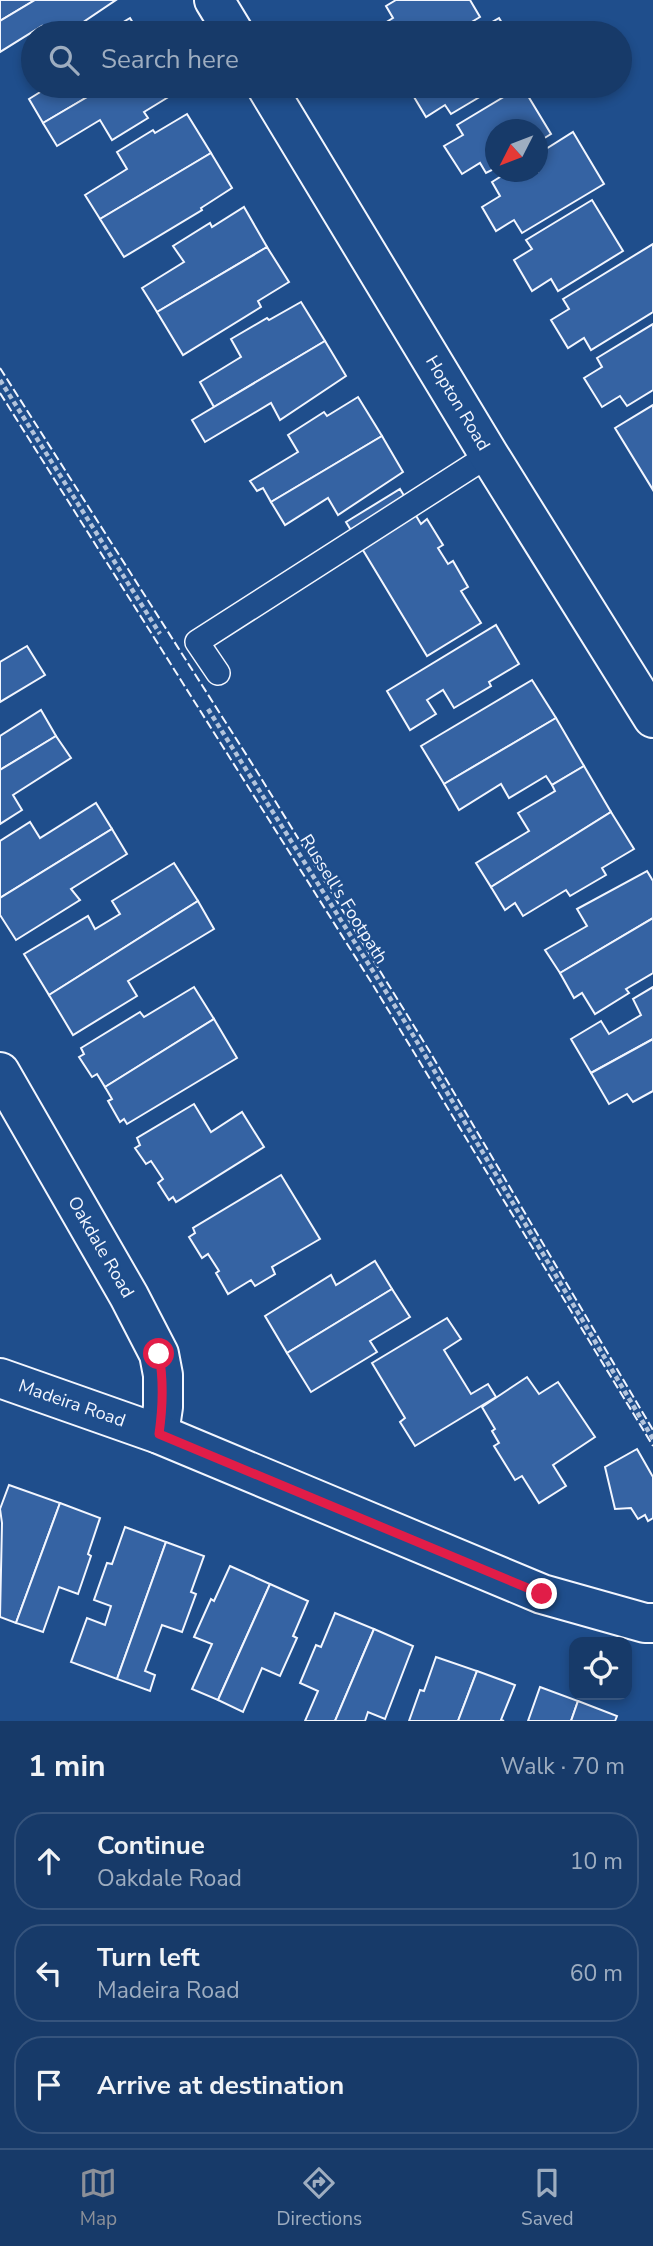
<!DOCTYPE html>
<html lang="en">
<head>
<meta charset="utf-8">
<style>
  :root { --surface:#173a69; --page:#244571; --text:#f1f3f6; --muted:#9eadc0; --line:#36547d; --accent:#8c9099 }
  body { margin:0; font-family:"Nunito Sans",sans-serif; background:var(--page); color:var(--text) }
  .controls { position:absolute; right:21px; bottom:21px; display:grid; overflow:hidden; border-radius:14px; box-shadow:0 4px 10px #0003 }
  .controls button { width:63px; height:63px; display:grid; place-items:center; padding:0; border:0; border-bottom:2px solid var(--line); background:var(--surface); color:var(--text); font:35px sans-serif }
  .compass { position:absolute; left:485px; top:119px; width:63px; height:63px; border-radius:50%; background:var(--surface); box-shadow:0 4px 10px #0003; rotate:228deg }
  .stop { position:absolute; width:21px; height:21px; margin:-16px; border:5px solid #e11d48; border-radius:50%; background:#fff }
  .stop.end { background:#e11d48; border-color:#fff; box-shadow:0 2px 7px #0008 }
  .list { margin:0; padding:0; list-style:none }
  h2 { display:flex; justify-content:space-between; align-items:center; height:91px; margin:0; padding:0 28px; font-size:30px }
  h2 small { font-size:23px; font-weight:400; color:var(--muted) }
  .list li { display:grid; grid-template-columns:46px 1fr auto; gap:21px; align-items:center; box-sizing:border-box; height:98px; margin:0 14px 14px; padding:0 14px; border:2px solid var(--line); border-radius:28px }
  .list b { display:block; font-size:26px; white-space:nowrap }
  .list p { margin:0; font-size:23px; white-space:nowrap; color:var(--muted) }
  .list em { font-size:23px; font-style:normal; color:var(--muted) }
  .icon { flex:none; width:38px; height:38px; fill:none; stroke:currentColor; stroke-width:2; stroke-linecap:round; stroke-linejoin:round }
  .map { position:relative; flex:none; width:653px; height:1721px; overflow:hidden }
  .search { position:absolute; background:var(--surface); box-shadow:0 4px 10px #0003; left:21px; right:21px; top:21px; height:77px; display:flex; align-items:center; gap:18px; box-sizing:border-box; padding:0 24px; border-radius:38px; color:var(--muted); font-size:26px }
  .sheet { height:427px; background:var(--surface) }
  nav { display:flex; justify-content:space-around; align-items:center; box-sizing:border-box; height:98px; border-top:2px solid var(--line); background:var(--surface); font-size:19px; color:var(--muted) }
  nav a { display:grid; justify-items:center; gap:4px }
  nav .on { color:var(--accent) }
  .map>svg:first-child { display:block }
</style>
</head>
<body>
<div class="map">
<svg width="653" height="1721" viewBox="0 0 653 1721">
  <rect width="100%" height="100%" fill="#1f4e8c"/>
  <!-- building -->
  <g fill="#3563a3" stroke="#f2f6ff" stroke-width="2">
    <polygon points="0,0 35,0 0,21"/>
    <polygon points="35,0 116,0 67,33 46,33 42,26 0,52 0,21"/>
    <polygon points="396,0 470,0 480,17 453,33 378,33 375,29 393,18 386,6"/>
    <polygon points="130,18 139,33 105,33"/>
    <polygon points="499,18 508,33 473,33"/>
    <polygon points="50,86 106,86 43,123 29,99"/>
    <polygon points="106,86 171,86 175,93 144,112 148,118 112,140 100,120 57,146 43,123"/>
    <polygon points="410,86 498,86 451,114 445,105 426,117 408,87"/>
    <polygon points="522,86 551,134 538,142 538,130 496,130 496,168 486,173 480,163 462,174 444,146 463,135 457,125"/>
    <polygon points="187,114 211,153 100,219 85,195 127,169 117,152 153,130 155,133"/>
    <polygon points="573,132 604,184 522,233 514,220 496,231 482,207 500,196 492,182 508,172 538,172 538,154"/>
    <polygon points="211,153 232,188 201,208 202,210 124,257 100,219"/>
    <polygon points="592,200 623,251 558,291 551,279 532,291 514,260 532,249 526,240"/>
    <polygon points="244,207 267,247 157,312 142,288 184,262 173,246 210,223 212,227"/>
    <polygon points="653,244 653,312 591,350 584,338 568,348 551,320 569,309 563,299"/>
    <polygon points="267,247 289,282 258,301 261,307 183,355 157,312"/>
    <polygon points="301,302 325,341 214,407 200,382 241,357 231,339 267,318 269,320"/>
    <polygon points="653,324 653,390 627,406 620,396 602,407 584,378 602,367 597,358"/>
    <polygon points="325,341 346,376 280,420 271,403 205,442 192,420"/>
    <polygon points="358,397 382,436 271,502 263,488 257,491 250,481 298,452 288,435 324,412 327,416"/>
    <polygon points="653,405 653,490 615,428"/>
    <polygon points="382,436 403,472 338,515 328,498 285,525 271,502"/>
    <polygon points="400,489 421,524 427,519 443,545 438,548 448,564 453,561 468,587 461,591 481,623 427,656 346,522"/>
    <polygon points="496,625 519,664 489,682 491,686 454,708 443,690 427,700 436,714 410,730 387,691"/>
    <polygon points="27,646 45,675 0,702 0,662"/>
    <polygon points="532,680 556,718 444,784 421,746"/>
    <polygon points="41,710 56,736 0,770 0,736"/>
    <polygon points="556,718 584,766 552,785 546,776 509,798 501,784 459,810 444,784"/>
    <polygon points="56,736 71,758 13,795 22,810 0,824 0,770"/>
    <polygon points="584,766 611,812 491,887 476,863 529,831 518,813 555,791 552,785"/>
    <polygon points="96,803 112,829 0,898 0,841 30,822 40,838"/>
    <polygon points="611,812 634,849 602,868 606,875 570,896 566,890 523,916 515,903 505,910 491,887"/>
    <polygon points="112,829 127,854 71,889 80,900 16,940 0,915 0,898"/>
    <polygon points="174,863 198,901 49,995 24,954 88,916 95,929 120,914 112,901"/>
    <polygon points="647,871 653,881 653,918 560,973 545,950 587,926 577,909"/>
    <polygon points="198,901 214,929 128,981 137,996 73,1035 49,995"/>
    <polygon points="653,918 653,973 626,989 629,993 595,1014 582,993 574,998 560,973"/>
    <polygon points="194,987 214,1019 105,1087 97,1074 92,1077 79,1057 84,1054 81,1048 140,1012 144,1017"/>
    <polygon points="653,987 653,1039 591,1073 571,1039 601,1021 609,1034 641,1015 633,999"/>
    <polygon points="214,1019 237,1058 127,1124 124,1119 120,1122 108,1101 112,1099 105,1087"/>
    <polygon points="653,1039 653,1091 633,1102 627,1094 609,1104 591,1073"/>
    <polygon points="194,1104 211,1132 242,1112 264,1147 176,1202 173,1197 169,1200 158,1183 163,1179 151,1161 146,1164 135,1148 140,1145 137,1138"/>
    <polygon points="281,1175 320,1239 272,1267 275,1274 255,1286 251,1280 228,1294 216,1273 219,1271 208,1254 202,1258 189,1237 195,1233 193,1228"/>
    <polygon points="375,1261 392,1289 287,1353 265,1316 331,1275 336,1285"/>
    <polygon points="392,1289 410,1317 370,1341 377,1352 311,1392 287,1353"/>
    <polygon points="447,1318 461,1339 444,1350 471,1394 488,1384 496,1397 415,1446 400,1422 405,1418 372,1363"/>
    <polygon points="527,1377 539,1394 558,1382 595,1437 553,1465 566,1486 539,1503 522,1476 515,1480 494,1446 499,1443 492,1431 495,1429 482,1407"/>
    <polygon points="637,1449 653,1477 653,1518 648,1521 645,1515 638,1519 631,1508 615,1509 605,1467"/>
    <polygon points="9,1485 60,1503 16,1623 0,1617 2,1523 0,1509"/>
    <polygon points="60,1503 100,1518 88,1554 91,1556 78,1594 59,1587 43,1632 16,1623"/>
    <polygon points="125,1527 166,1542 117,1679 71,1662 87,1618 105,1625 111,1606 94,1600 107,1563 112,1564"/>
    <polygon points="166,1542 204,1556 191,1592 196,1594 182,1632 162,1625 145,1671 155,1675 150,1691 117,1679"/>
    <polygon points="230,1566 270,1584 218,1700 192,1689 212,1644 194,1637 211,1599 214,1601"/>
    <polygon points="270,1584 308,1601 293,1636 297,1638 280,1676 262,1668 243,1712 218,1700"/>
    <polygon points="335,1613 374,1629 335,1721 305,1721 318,1691 300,1683 316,1645 321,1647"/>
    <polygon points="374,1629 413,1646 385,1719 368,1712 365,1721 335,1721"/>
    <polygon points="436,1657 477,1671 458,1721 409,1721 420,1690 424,1691"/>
    <polygon points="477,1671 515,1685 501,1720 504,1721 458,1721"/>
    <polygon points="540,1687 578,1701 571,1721 528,1721"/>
    <polygon points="578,1701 617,1716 615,1721 571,1721"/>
  </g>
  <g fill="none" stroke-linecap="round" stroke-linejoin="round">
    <!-- lane casing -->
    <g stroke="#f2f6ff" stroke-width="26">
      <polyline id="lane" points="218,673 197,642 489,455"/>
    </g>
    <!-- street casing -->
    <g stroke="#f2f6ff" stroke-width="42">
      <g id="street">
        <polyline points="214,0 234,33"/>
        <polyline points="266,86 489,455 653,718"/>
        <polyline points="0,1072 129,1296 159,1354 163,1375 163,1407 159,1434"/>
        <polyline points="0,1378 159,1434 542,1594 645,1623 653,1623"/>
      </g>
    </g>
    <!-- path -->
    <g stroke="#b3c4dc" stroke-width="4.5" stroke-dasharray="5 3.5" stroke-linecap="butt">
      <polyline points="0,380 160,634"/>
      <polyline points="208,709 410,1030 653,1439"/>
    </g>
    <!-- lane -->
    <use href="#lane" stroke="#1f4e8c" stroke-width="23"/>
    <!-- street -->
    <use href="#street" stroke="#1f4e8c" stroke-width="38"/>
    <!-- fence -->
    <g stroke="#f2f6ff" stroke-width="2" stroke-dasharray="9 3.5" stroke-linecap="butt">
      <polyline points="0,368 256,770 430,1052 653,1430"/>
      <polyline points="0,393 373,985 653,1446"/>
    </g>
  </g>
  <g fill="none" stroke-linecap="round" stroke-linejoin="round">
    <!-- route -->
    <path stroke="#e11d48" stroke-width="9" d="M 159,1354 C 164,1382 163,1406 159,1434 L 542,1594"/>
  </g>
  <g text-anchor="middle" stroke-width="5" stroke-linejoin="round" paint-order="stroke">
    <!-- street labels -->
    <g font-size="18" fill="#f2f6ff" stroke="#1f4e8c">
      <text transform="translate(458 403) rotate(59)" y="6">Hopton Road</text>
      <text transform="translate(344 899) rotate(58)" y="6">Russell's Footpath</text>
      <text transform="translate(101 1247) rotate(60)" y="6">Oakdale Road</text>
      <text transform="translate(72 1403) rotate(19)" y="6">Madeira Road</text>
    </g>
  </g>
</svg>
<div class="controls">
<button><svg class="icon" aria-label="locate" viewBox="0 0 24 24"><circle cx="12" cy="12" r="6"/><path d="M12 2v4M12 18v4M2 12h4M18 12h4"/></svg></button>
</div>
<svg class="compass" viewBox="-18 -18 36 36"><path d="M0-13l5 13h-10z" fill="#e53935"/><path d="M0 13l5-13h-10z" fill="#9eadc0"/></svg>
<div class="stop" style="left:159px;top:1354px"></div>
<div class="stop end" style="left:542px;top:1594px"></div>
<div class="search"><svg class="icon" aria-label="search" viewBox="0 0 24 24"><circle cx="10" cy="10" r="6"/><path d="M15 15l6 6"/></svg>Search here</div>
</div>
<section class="sheet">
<h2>1 min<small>Walk · 70 m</small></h2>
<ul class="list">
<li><svg class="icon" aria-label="ahead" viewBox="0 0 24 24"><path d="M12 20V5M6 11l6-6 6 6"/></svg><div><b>Continue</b><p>Oakdale Road</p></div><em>10 m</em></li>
<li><svg class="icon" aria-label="left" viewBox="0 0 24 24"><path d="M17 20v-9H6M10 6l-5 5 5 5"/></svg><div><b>Turn left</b><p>Madeira Road</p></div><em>60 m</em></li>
<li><svg class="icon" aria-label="arrive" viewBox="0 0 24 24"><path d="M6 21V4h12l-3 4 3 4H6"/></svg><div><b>Arrive at destination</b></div></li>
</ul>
</section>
<nav>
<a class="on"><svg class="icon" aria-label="map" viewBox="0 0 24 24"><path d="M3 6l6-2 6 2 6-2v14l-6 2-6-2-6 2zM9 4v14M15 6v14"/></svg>Map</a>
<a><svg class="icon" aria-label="directions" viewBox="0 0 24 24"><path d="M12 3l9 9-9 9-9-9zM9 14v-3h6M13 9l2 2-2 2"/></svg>Directions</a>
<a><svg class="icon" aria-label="saved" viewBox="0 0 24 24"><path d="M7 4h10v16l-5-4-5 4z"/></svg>Saved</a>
</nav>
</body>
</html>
